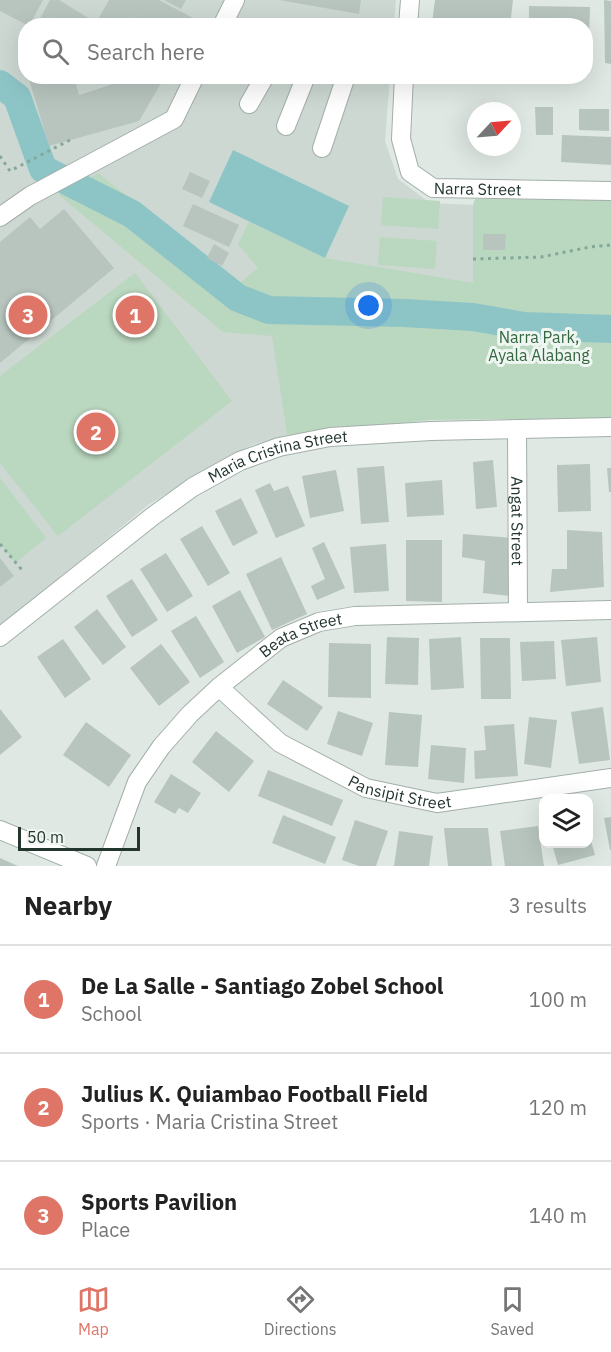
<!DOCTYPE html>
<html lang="en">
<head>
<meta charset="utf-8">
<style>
  :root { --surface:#fff; --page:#f2f2f2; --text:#222; --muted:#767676; --line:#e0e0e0; --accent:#df7566 }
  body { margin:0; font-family:"IBM Plex Sans",sans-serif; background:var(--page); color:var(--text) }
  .controls { position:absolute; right:18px; bottom:18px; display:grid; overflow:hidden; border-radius:12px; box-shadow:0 6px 24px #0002 }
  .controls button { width:54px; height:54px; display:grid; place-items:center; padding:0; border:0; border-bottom:2px solid var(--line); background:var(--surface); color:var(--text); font:30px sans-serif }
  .compass { position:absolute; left:467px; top:102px; width:54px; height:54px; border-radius:50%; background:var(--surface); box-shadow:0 6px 24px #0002; rotate:64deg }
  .scale { position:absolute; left:18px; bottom:15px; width:122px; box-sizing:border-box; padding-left:6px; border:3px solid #22362e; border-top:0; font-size:16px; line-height:21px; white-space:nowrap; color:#22362e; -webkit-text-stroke:4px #eff5f1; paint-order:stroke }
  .you { position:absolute; left:369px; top:306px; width:21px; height:21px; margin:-15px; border:4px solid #fff; border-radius:50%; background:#1a73e8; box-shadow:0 0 0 9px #1a73e833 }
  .badge { display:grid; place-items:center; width:39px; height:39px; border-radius:50%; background:var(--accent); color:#fff; font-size:20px; font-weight:700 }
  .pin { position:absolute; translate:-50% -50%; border:3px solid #fff; box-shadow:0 2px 6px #0006 }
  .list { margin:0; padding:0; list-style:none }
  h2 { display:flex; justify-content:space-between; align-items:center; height:78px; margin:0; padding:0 24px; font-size:26px }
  h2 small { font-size:20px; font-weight:400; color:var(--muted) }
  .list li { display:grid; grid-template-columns:39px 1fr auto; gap:18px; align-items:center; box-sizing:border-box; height:108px; padding:0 24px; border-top:2px solid var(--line) }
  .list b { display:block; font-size:22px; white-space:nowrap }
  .list p { margin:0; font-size:20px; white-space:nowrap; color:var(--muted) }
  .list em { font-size:20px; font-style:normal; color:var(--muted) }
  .icon { flex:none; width:33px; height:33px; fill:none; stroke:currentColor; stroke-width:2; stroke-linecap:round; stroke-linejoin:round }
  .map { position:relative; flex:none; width:611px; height:866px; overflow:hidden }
  .search { position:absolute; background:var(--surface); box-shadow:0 6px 24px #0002; left:18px; right:18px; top:18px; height:66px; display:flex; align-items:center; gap:15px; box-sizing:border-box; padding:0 21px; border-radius:24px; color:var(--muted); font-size:22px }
  .sheet { height:402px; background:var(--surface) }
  nav { display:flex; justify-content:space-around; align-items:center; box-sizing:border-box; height:84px; border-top:2px solid var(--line); background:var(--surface); font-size:16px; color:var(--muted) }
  nav a { display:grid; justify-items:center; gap:3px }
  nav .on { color:var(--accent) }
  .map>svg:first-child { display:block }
</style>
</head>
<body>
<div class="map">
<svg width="611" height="866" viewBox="0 0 611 866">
  <rect width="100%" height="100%" fill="#dfe8e3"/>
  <!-- built -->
  <polygon fill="#cdd8d2" points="0,0 396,0 394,25 26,26 26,76 390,77 385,141 398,179 430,203 473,205 473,317 270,317 287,435 254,444 203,472 148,505 0,627"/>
  <!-- green -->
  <g fill="#bad7bf">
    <polygon points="98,173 239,284 258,268 238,244 249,222 325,258 473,283 473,205 475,199 611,200 611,418 430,420 287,435 272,336 223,332 59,195"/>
    <polygon points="383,197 440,201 438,229 381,225"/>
    <polygon points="380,237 437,241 435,269 378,265"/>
    <polygon points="135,273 232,401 58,536 0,463 0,376"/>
    <polygon points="0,478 46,538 15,563 0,544"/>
  </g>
  <!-- water -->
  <polygon fill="#8dc5c7" points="233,150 349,206 325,258 209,202"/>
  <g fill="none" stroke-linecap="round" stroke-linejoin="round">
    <!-- river -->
    <polyline stroke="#8dc5c7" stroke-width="28" points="0,84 17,97 43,169 132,214 238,298 269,310 404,313 473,317 524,326 611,329"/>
  </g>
  <!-- building -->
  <g fill="#b8c5bf">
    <polygon points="0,0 43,0 29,26 0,11"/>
    <polygon points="50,0 59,0 90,19 87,26 36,26"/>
    <polygon points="109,0 159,0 199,21 197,26 131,26 137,14 130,26 99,26 96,23"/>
    <polygon points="164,0 186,0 181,9"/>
    <polygon points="279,0 361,0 359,14"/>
    <polygon points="435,0 513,0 510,26 452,26 432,23"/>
    <polygon points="604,0 611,1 611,64 605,63"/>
    <polygon points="529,6 590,7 588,75 586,75 586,26 529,26"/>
    <polygon points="26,43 26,65 25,65 21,51"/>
    <polygon points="28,76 74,76 79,95 110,85 115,76 173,76 172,80 164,78 139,121 49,146"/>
    <polygon points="535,107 553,107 553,135 536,135"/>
    <polygon points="579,109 609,109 609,131 579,130"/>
    <polygon points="562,135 611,137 611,165 561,162"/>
    <polygon points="190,172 210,181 202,198 182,189"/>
    <polygon points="193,204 239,225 229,247 183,226"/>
    <polygon points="64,209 114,268 0,363 0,242 30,217 40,229"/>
    <polygon points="483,234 506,234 505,250 483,250"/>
    <polygon points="214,244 229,253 222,266 207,258"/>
    <polygon points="493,460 497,507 476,509 473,462"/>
    <polygon points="590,464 591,511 558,512 557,465"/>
    <polygon points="384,466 389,522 361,524 357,468"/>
    <polygon points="607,468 611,468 611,492 609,492"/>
    <polygon points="336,470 344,511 310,518 302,476"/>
    <polygon points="442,480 444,515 407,517 405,483"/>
    <polygon points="270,483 274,491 288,486 305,526 276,538 255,490"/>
    <polygon points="241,498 258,533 233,546 215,511"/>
    <polygon points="202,526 230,573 208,586 180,539"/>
    <polygon points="567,530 602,532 604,587 550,592 552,569 567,569"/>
    <polygon points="463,534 512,538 510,596 483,593 485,561 462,557"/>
    <polygon points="406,540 442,540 442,602 406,601"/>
    <polygon points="324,542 345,588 317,600 311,586 325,579 312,548"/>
    <polygon points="386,544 389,591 354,593 350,547"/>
    <polygon points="166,553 193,596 167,612 140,569"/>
    <polygon points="281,557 307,614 272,630 246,574"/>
    <polygon points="0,558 14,576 0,587"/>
    <polygon points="132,579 158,620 132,637 106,596"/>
    <polygon points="240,590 265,637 237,653 212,606"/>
    <polygon points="97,609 126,647 103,665 74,627"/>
    <polygon points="196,616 224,662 200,678 171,631"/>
    <polygon points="387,637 419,638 418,685 385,684"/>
    <polygon points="461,637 464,688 431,690 429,639"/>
    <polygon points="597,637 601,682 566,686 561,640"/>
    <polygon points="480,638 510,638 511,699 481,699"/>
    <polygon points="63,639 91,679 65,698 37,657"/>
    <polygon points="554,641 556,679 522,681 520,642"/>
    <polygon points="329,643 371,644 371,698 328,697"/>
    <polygon points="161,644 190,682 159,706 130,668"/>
    <polygon points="283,680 323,707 307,731 267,704"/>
    <polygon points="603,707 610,760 579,764 571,712"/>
    <polygon points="0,709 22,737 0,755"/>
    <polygon points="338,711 373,723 362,756 327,744"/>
    <polygon points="389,712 422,715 418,767 385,765"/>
    <polygon points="529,717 557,720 551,768 524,764"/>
    <polygon points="86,722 131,755 109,787 63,755"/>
    <polygon points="514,724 518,776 475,779 474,751 486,750 484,726"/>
    <polygon points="216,731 254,761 229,792 192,762"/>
    <polygon points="431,745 466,748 464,783 428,779"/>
    <polygon points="268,770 343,800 332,826 258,796"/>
    <polygon points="171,774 201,793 188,813 179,808 175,814 154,802"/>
    <polygon points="283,815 336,837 325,864 272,843"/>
    <polygon points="611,817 611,850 610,850 604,818"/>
    <polygon points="355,820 388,831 376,866 359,866 342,860"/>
    <polygon points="538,826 544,866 505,866 500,831"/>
    <polygon points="444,828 488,828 492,866 448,866"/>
    <polygon points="399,831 433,836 429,866 394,866"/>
    <polygon points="589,834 595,855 558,865 552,844 588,844"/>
    <polygon points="0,858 18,866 0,866"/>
  </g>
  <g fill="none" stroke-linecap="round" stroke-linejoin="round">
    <!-- minor casing -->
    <g stroke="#a3afa9" stroke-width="20">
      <g id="minor">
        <polyline points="222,26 235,0"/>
        <polyline points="408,26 410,0"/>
        <path id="s1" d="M 404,76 L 401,139 L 410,172 L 433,188 L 611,191"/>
        <polyline points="249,104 265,76"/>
        <polyline points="286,126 306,76"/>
        <polyline points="322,148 346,76"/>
        <polyline points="0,217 30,196 174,119 195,76"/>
        <path id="s2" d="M 517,429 L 518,611"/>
        <path id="s3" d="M 0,637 L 153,516 L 193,487 L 240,461 L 279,447 L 330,437 L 431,431 L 611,427"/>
        <path id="s4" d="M 219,687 L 280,743 L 366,788 L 437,803 L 611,778"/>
        <polyline points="0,830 87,866"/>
        <path id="s5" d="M 106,866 L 137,782 L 161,747 L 190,714 L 219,687 L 281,638 L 319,622 L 355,616 L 611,610"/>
      </g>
    </g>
    <!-- path -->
    <g stroke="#83a898" stroke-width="3" stroke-dasharray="3 4.5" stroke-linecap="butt">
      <polyline points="0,156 10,171 70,140"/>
      <polyline points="473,259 541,257 590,247 611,245"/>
      <polyline points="0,544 22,570"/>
    </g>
    <!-- minor -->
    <use href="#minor" stroke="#fff" stroke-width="18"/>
  </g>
  <g text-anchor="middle" stroke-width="6" stroke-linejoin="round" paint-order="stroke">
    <!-- street labels -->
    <g font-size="16" fill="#22362e" stroke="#eff5f1">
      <text dy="6" stroke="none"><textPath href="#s1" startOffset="170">Narra Street</textPath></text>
      <text dy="6" stroke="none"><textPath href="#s3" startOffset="336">Maria Cristina Street</textPath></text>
      <text dy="6" stroke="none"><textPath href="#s2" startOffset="92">Angat Street</textPath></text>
      <text dy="6" stroke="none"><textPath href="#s5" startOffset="314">Beata Street</textPath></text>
      <text dy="6" stroke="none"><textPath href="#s4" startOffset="214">Pansipit Street</textPath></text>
    </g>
    <!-- park labels -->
    <g font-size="16" fill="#326740" stroke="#eff5f1">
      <text x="539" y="343">Narra Park,<tspan x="539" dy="18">Ayala Alabang</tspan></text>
    </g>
  </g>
</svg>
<div class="controls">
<button><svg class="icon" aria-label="layers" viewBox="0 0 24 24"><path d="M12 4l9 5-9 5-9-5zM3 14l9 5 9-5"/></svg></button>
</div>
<svg class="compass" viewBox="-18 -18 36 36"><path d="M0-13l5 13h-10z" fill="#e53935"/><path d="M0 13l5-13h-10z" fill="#767676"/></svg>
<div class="scale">50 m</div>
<div class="you"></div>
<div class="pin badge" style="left:135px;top:315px">1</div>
<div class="pin badge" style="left:96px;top:432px">2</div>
<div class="pin badge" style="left:28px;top:315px">3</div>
<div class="search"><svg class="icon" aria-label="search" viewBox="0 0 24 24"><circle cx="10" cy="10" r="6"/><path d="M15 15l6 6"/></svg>Search here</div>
</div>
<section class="sheet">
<h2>Nearby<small>3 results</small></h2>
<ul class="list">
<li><span class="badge">1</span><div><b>De La Salle - Santiago Zobel School</b><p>School</p></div><em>100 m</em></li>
<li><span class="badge">2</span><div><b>Julius K. Quiambao Football Field</b><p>Sports · Maria Cristina Street</p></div><em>120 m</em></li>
<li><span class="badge">3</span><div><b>Sports Pavilion</b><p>Place</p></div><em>140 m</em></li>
</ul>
</section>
<nav>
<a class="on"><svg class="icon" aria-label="map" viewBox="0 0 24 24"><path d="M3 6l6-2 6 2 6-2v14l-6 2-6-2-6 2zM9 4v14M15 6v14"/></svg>Map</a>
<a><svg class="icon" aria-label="directions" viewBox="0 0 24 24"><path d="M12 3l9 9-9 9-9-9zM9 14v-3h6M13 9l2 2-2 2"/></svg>Directions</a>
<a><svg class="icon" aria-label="saved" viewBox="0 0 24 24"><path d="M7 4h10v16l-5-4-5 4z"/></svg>Saved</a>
</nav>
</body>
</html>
